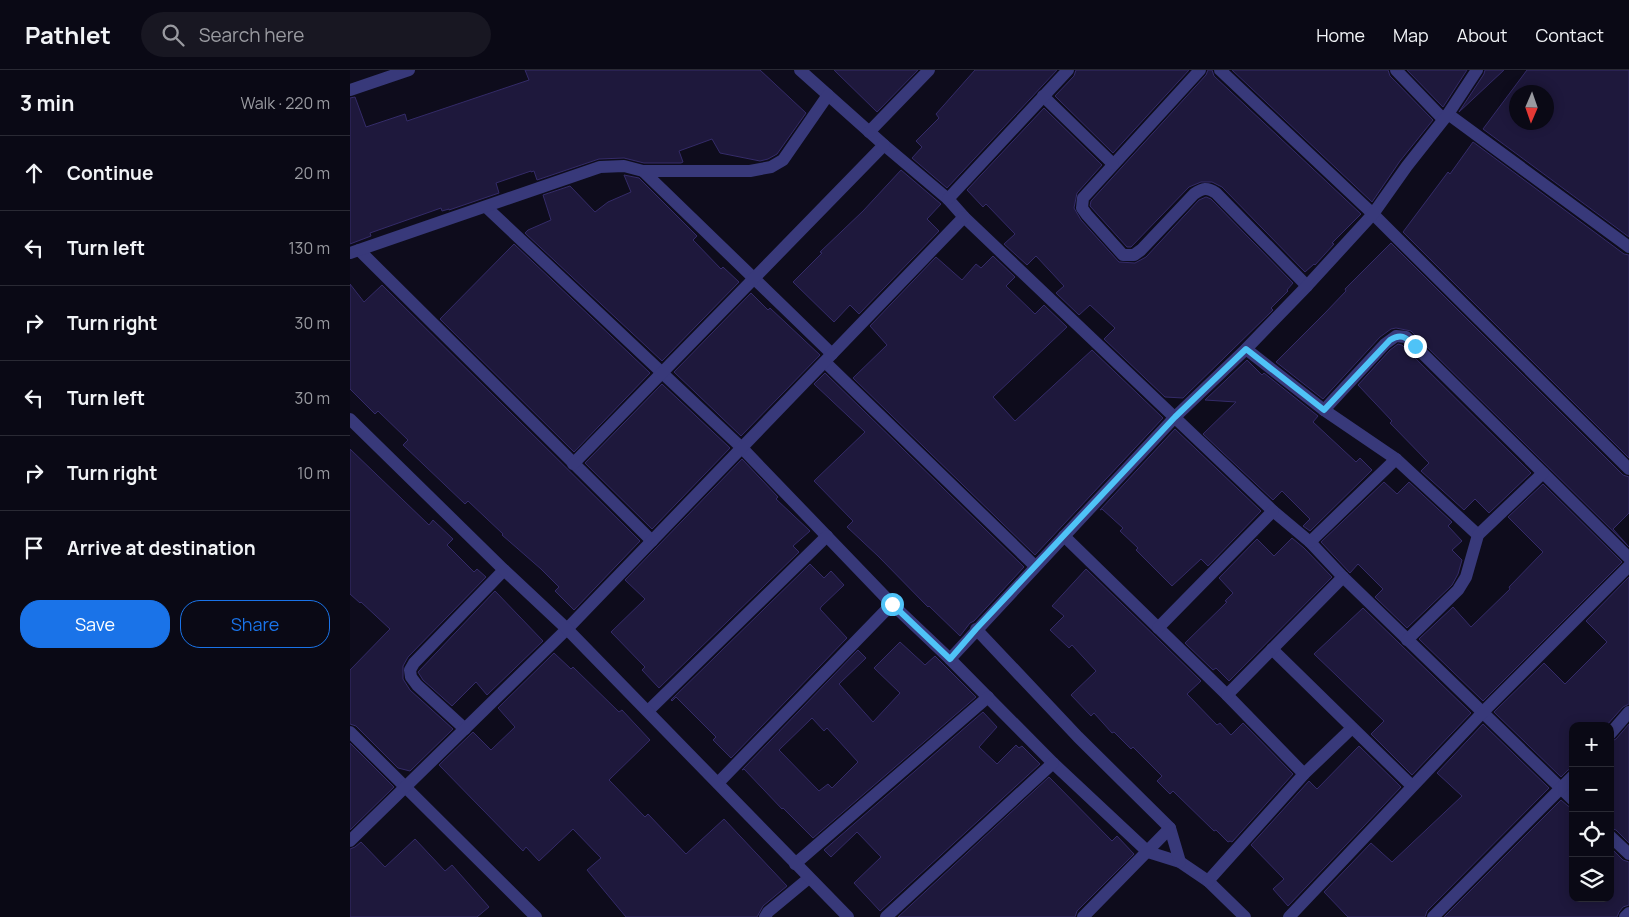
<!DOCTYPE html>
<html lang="en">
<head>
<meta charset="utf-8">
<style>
  :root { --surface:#0a0915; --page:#181722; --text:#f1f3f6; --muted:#999aa0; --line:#2a2a34; --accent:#1a73e8 }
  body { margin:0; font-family:Manrope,sans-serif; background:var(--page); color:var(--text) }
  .controls { position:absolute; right:15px; bottom:15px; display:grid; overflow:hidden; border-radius:10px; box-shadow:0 2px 12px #0003 }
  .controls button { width:45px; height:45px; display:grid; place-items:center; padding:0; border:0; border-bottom:1px solid var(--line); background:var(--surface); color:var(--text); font:25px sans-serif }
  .compass { position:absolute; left:1159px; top:15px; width:45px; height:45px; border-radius:50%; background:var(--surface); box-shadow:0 2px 12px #0003; rotate:182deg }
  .stop { position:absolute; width:15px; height:15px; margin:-11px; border:4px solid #4fc3f7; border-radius:50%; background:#fff }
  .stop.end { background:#4fc3f7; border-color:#fff; box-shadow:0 1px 5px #0008 }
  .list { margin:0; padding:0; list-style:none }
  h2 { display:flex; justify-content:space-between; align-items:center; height:65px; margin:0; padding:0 20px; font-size:21px }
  h2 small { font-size:16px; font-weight:400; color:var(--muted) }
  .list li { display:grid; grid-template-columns:32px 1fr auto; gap:15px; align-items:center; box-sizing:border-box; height:75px; padding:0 20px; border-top:1px solid var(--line) }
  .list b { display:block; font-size:19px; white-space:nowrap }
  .list em { font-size:16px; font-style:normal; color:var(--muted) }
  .actions { display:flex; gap:10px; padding:15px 20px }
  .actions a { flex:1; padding:11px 0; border:1px solid var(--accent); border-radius:20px; text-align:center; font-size:18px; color:var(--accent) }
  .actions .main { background:var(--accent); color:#fff }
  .icon { flex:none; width:28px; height:28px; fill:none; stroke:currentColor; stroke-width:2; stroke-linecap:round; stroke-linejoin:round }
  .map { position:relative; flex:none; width:1279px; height:847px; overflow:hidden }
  header { display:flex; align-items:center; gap:30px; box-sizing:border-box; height:70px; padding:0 25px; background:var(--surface); border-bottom:1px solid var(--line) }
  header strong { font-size:24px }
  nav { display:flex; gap:28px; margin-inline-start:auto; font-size:18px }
  .search { width:350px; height:45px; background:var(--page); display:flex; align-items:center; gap:12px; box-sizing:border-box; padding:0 18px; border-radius:28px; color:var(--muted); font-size:19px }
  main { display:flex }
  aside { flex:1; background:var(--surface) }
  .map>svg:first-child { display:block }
</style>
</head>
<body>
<header>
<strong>Pathlet</strong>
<div class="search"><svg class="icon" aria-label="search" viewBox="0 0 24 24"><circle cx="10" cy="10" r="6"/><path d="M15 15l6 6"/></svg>Search here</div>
<nav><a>Home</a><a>Map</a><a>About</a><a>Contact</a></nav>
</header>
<main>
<aside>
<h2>3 min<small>Walk · 220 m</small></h2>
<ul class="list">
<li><svg class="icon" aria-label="ahead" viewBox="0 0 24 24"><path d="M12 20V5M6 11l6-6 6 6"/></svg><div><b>Continue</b></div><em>20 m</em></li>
<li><svg class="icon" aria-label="left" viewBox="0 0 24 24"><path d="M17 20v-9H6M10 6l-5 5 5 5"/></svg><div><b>Turn left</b></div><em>130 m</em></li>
<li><svg class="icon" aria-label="right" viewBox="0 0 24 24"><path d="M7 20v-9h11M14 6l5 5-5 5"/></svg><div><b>Turn right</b></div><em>30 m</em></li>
<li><svg class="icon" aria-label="left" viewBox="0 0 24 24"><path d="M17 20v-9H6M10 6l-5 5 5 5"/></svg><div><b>Turn left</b></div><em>30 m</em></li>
<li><svg class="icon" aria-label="right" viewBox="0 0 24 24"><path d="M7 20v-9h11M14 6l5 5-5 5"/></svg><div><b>Turn right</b></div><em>10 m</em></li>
<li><svg class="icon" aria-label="arrive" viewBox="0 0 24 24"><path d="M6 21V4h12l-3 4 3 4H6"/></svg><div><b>Arrive at destination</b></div></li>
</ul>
<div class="actions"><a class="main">Save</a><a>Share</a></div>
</aside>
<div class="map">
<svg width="1279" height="847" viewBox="0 0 1279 847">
  <rect width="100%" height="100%" fill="#0e0c1c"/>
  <!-- building -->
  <g fill="#1e183c" stroke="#342b68" fill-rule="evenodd">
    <polygon points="175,0 410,0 456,43 427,84 418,89 410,91 370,83 362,69 329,81 333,92 331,93 294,93 274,88 249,89 187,110 184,101 181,102 181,101 146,113 149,123 99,140 99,139 92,141 91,138 20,163 21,166 0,174 0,28 5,27 16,57 55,44 57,51 179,10"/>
    <polygon points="484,0 568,0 527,42"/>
    <polygon points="625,0 707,0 597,118 562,88 572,77 566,71 589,48 586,44"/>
    <polygon points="726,0 839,0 763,83 705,26 724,6"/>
    <polygon points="858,0 862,0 864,6 1011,144 982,173 984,174 965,195 964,194 955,202 872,117 862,112 851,112 839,117 781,177 777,177 740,136 741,131 856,5"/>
    <polygon points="882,0 1038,0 1040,6 1083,50 1050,91 1022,132"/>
    <polygon points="1057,0 1117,0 1093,37"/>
    <polygon points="1135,0 1154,0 1109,42 1134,4"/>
    <path d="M 1177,0 L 1279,0 L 1279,167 L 1133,59 ZM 1166,22 L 1196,22 L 1196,52 L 1166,52 Z"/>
    <polygon points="694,38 752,95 727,123 724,138 731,150 769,192 785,193 796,187 849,130 856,127 861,129 943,213 937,220 938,221 921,238 923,240 833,328 815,327 754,269 765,258 740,235 729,245 706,223 714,216 686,186 677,195 654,174 665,164 636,134 633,137 617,120"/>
    <polygon points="1123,72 1274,184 1279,185 1279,388 1053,162 1098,102 1100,104"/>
    <polygon points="551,100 591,134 577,149 589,161 509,244 500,235 484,252 443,212 472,183 470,182 513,141"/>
    <polygon points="274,105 289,108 347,166 343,170 371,199 373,197 389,212 312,291 175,163 178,160 201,150 193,125 220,116 245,142 258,132 281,122"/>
    <polygon points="1041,173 1273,405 1279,407 1279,443 1263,459 1279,477 1061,261 1046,258 1041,259 1030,267 973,329 926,292 975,243 996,221 995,219"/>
    <polygon points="164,174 300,303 224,382 90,249"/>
    <polygon points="643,186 665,207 656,216 685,244 694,235 717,257 643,327 665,351 742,280 813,348 685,485 503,308 537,275 520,256 586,187 612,210 626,194 631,198"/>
    <polygon points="0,214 14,232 32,215 290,471 224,540 205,521 209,517 191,499 152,465 153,464 118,431 115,434 53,375 58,370 28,341 25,344 0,319"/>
    <polygon points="401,223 418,240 420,238 470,285 391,366 324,302"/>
    <polygon points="1048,274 1052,275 1181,403 1139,443 1125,429 1114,440 1071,401 1079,393 1040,353 1042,351 1008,315 1040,280"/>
    <polygon points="897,290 912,305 914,303 968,346 963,352 1006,392 1010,388 1022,400 960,461 953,456 960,449 932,421 923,430 853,364 886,332 855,330"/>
    <polygon points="475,303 674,497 624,551 620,553 610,566 579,536 578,537 528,486 497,457 503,451 464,411 515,362 464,314"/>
    <polygon points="312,314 380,378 302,459 235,393"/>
    <polygon points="825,359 911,441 858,496 851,489 822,516 786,480 788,478 770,461 773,458 752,439 750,440"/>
    <polygon points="0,379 79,455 83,450 103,469 97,475 124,502 127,499 136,507 58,587 53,596 53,609 60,620 103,659 60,701 48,698 6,656 0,654 0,600 40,559 11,532 10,533 0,524"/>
    <polygon points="392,389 428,427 426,429 460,461 443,476 449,482 309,618 292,600 295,597 261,562 295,529 275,510"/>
    <polygon points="1034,412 1047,424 1059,412 1102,452 1098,456 1112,471 1102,480 1112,490 1108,504 1102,515 1057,558 1025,527 1033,519 1008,494 1000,503 971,472"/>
    <polygon points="1193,414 1272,492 1133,631 1069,569 1103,537 1121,557 1160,519 1159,517 1193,482 1158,447"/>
    <polygon points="942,468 954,478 982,507 879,611 866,598 863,600 835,573 877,532 875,531 883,523 869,508 907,469 924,486"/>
    <polygon points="460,494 474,508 481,501 494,515 471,537 470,539 497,568 381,688 363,670 366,667 326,627 322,631 321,630"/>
    <polygon points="736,499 851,611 837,624 867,655 870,653 881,665 893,653 943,704 882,772 880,771 878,772 866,760 864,761 823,721 820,724 807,711 812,706 783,677 781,679 764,662 762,663 744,643 741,646 721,625 746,601 722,575 719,578 700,560 714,546 702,536"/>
    <polygon points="1279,507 1279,634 1273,637 1256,656 1223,656 1223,698 1218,700 1211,707 1144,642 1194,593 1215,614 1257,572 1236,551"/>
    <polygon points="145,521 193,571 137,625 126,612 102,636 73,610 68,602"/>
    <polygon points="1013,538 1121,643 1062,705 1021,664 1034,651 964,584"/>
    <path d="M 550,572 L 575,595 L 585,586 L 626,627 L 463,768 L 433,738 L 432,739 L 394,699 L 392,700 L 508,580 L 516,588 L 489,614 L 523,652 L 550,623 L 524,598 ZM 462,648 L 474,661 L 477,658 L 508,692 L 482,718 L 478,714 L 469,721 L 429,680 Z"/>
    <polygon points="204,583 221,599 223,597 269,642 272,640 300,670 259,710 295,747 298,744 336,784 374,749 437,816 413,836 407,847 276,847 237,800 251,788 223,759 189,791 176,777 173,781 89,695 123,662 141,680 165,657 148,638"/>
    <polygon points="633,642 647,657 629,677 647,694 666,675 669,678 672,676 690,694 530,841 504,813 531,787 507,762 481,787 474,780"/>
    <polygon points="1133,654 1199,718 1077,841 1075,847 998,847 974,822 1021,773 1042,792 1112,726 1087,703"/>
    <polygon points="1279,654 1279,773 1266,760 1260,758 1260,672 1266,669"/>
    <polygon points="0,673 44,717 0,760"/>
    <polygon points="1009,676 1051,717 938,836 923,819 934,809 901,775 959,711 967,719"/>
    <polygon points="699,707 762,771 767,766 784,784 727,841 725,847 548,847"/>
    <polygon points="1211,730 1218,736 1223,738 1223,828 1260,828 1260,777 1273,790 1279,792 1279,835 1273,837 1269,842 1267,847 1094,847"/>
    <polygon points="65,769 95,801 102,795 139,837 127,847 0,847 0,779 5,777 11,772 35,797"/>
  </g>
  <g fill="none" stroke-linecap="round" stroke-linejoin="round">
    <!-- minor -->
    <g stroke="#38397a" stroke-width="12">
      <polyline points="450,0 534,75 598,129 614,147 923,441 960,472 993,507 1223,730"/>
      <path d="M 850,0 L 733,128 L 732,138 L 737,145 L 773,185 L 784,185 L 791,180 L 844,124 C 853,118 857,117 866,123 L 957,216"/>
      <polyline points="870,0 1023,144 1279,399"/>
      <polyline points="1046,0 1093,49"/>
      <polyline points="0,20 59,0"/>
      <polyline points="693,26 763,94"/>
      <polyline points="1098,44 1279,177"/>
      <polyline points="519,62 579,0"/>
      <polyline points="293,101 482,284"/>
      <polyline points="598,129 718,0"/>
      <polyline points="136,137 392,378 542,534 600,589 703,693 798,782 830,792 858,811 895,847"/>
      <polyline points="9,180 302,471"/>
      <polyline points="0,183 250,97 274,96 293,101 400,101 421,97 433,90 478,25"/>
      <polyline points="896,279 974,340 1046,389 1128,465"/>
      <polyline points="475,292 685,496"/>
      <polyline points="974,340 1035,274 1046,266 1056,267 1279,488"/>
      <polyline points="223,394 534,75"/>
      <polyline points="714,466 877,625 954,704"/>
      <polyline points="960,472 1046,389"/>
      <polyline points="808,558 923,441"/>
      <polyline points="626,559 728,667 820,758 830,792"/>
      <polyline points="1057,570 1108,520 1116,507 1128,465 1193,403"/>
      <polyline points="922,579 1062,716"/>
      <polyline points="600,589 825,347 896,279 957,216 1023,144 1057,96 1098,44 1127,0"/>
      <polyline points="877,625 993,507"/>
      <polyline points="298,641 477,466"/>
      <polyline points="115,659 67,615 61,607 60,600 64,593 154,500"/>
      <polyline points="0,662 186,847"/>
      <polyline points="1260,664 1279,642"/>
      <polyline points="368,713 542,534"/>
      <polyline points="1260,766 1279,784"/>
      <polyline points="0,771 217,559 614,147"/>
      <polyline points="445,794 638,627"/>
      <polyline points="858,811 954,704 1002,658"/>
      <polyline points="415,847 418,842 459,808"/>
      <polyline points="536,847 703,693"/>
      <polyline points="733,847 820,758"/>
      <polyline points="939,847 1133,642 1279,496"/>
      <polyline points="1083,847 1223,706"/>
      <polyline points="1275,847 1279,843"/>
    </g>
    <!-- tertiary -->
    <polyline stroke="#38397a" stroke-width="12" points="0,349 154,500 217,559 498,847"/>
  </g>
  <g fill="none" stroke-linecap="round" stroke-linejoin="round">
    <!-- route -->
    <path stroke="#4fc3f7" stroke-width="6" d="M 542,534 L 600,589 L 626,559 L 825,347 L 896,279 L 974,340 L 1040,270 C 1051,263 1056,267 1065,276"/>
  </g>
</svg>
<div class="controls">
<button>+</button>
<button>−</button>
<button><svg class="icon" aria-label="locate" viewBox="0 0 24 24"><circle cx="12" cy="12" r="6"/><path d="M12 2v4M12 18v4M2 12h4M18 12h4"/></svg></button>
<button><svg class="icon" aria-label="layers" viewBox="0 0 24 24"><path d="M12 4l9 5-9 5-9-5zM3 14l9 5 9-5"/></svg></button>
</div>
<svg class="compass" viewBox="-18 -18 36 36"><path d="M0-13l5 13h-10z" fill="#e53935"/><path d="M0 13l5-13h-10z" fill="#999aa0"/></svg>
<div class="stop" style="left:542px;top:534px"></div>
<div class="stop end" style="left:1065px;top:276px"></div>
</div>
</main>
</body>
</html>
